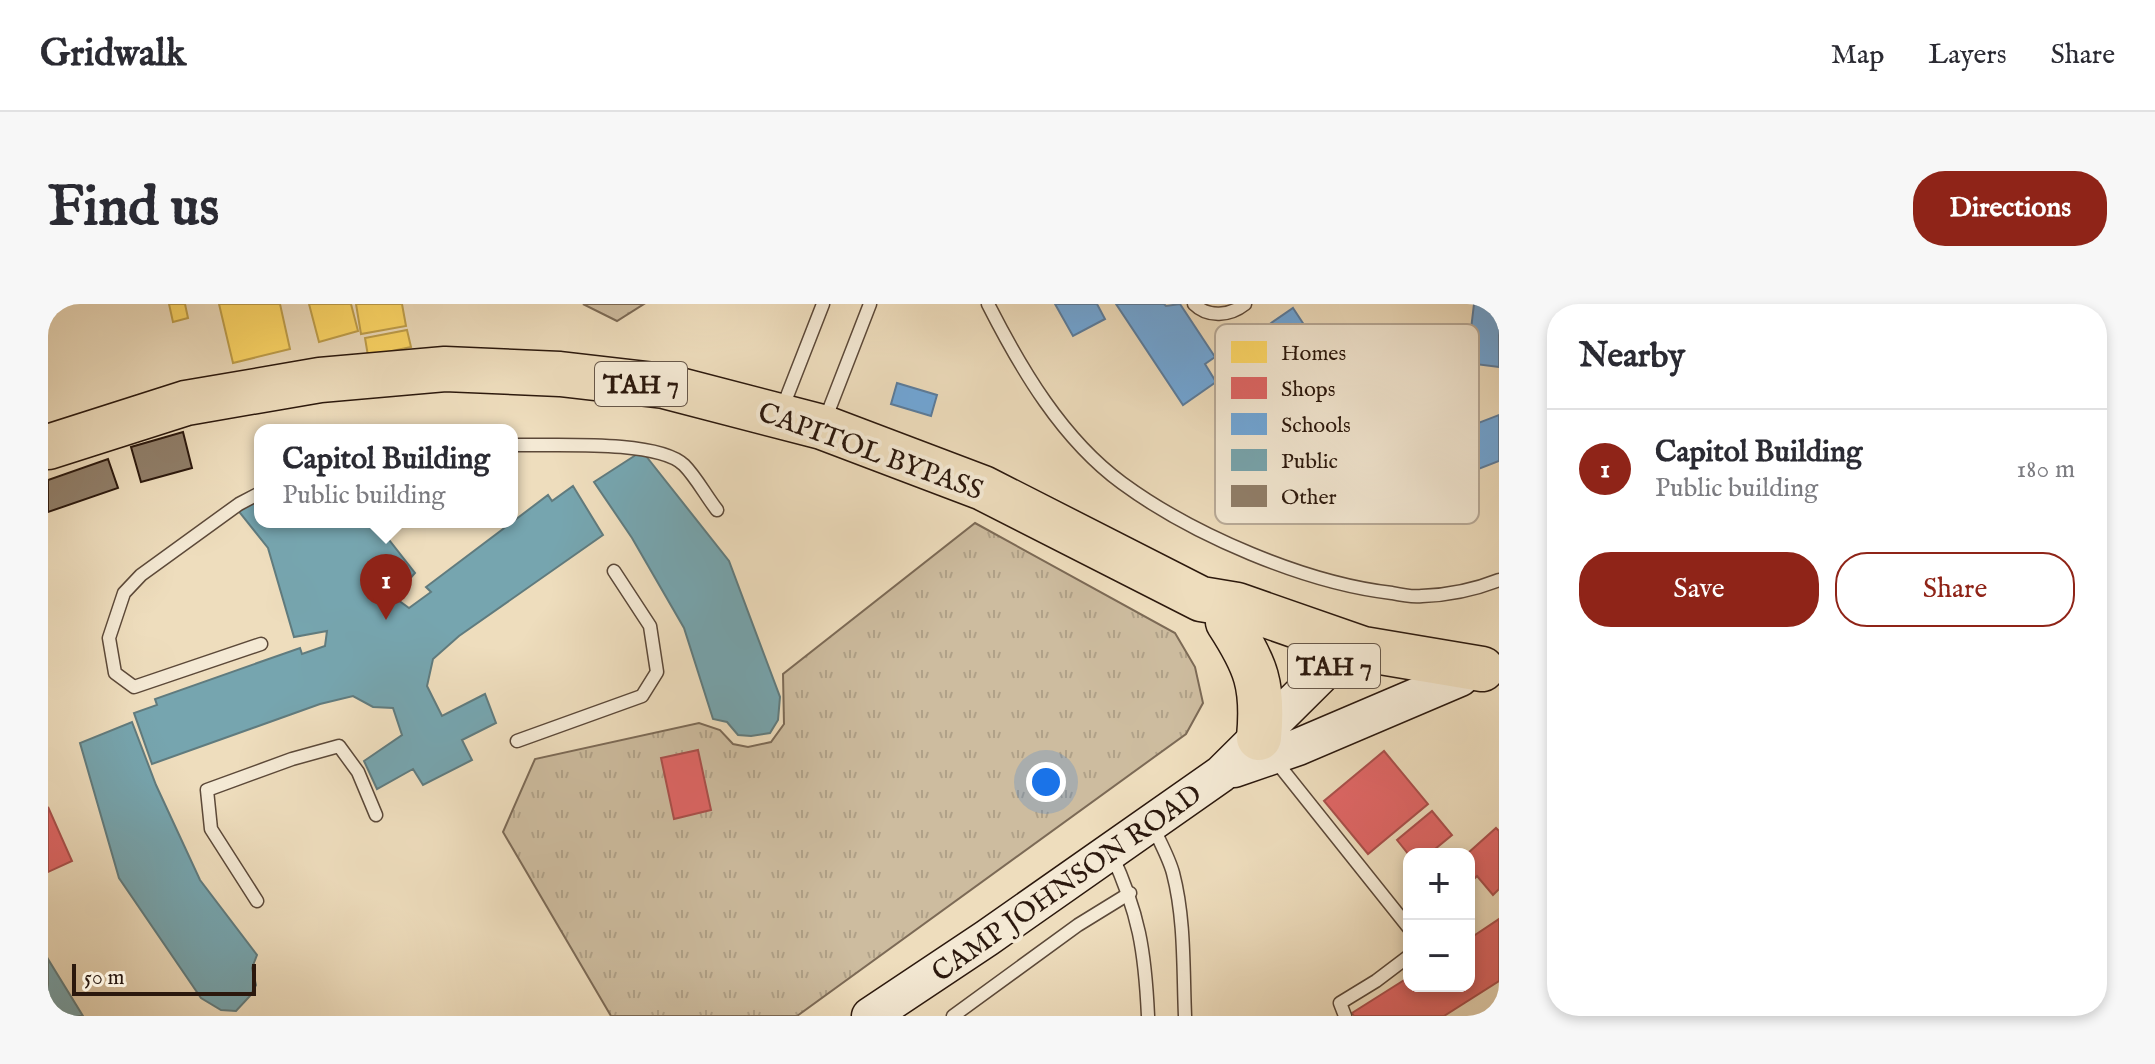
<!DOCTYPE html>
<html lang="en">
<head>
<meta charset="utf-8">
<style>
  :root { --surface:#fff; --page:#f7f7f7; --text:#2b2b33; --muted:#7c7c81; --line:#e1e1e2; --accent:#8f2418 }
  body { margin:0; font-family:"IM FELL English",serif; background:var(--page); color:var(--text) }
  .controls { position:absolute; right:24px; bottom:24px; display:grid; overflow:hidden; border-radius:16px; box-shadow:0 4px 12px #0003 }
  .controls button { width:72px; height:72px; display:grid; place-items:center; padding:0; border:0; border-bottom:2px solid var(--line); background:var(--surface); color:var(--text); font:40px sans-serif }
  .scale { position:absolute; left:24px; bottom:20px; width:184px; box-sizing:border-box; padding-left:8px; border:4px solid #2b180d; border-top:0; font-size:22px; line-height:28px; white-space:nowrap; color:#2b180d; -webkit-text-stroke:6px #f4e9d4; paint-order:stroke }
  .you { position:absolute; left:998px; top:478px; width:28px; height:28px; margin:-20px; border:6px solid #fff; border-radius:50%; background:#1a73e8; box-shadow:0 0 0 12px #1a73e833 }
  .badge { display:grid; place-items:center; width:52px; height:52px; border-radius:50%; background:var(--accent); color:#fff; font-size:26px; font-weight:700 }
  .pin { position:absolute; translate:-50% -66px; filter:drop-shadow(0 2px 4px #0008) }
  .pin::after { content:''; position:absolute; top:42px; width:28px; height:24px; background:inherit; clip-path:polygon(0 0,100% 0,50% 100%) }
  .popup { position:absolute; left:206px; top:120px; width:264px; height:104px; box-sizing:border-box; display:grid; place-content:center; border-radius:16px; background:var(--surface); filter:drop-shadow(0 2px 6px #0005); font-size:26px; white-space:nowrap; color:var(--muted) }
  .popup b { font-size:30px; color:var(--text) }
  .popup::after { content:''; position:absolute; left:50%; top:100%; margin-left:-16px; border:16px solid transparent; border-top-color:var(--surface) }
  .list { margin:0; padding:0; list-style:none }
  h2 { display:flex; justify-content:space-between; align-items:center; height:104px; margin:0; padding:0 32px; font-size:34px }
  h2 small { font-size:26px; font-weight:400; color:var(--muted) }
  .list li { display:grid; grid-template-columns:52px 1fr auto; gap:24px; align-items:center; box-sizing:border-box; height:120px; padding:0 32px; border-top:2px solid var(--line) }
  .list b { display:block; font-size:30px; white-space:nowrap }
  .list p { margin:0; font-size:26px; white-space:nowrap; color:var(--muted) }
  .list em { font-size:26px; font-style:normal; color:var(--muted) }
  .actions { display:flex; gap:16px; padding:24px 32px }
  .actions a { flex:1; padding:18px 0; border:2px solid var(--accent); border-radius:32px; text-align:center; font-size:28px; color:var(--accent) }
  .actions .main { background:var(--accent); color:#fff }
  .map { position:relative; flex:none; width:1451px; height:712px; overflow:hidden; border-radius:32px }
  header { display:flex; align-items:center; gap:48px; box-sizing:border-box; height:112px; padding:0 40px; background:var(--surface); border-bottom:2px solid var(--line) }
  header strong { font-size:38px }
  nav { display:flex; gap:44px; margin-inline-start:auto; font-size:28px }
  .intro { display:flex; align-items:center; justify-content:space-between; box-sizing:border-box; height:192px; padding:0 48px }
  h1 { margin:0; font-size:56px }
  .button { padding:20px 36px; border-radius:32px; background:var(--accent); color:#fff; font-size:28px; font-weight:700 }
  main { display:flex; gap:48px; padding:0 48px }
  aside { flex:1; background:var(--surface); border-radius:32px; box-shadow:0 4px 12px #0003 }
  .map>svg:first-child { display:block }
</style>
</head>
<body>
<header>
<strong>Gridwalk</strong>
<nav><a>Map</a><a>Layers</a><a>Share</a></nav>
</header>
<div class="intro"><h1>Find us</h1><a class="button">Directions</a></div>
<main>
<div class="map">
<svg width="1451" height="712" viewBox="0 0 1451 712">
  <defs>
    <pattern id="grass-tufts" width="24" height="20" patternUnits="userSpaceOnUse" patternTransform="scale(2)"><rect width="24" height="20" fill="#cdbc9f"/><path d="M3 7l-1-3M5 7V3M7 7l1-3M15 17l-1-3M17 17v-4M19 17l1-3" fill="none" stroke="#b0a188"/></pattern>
  </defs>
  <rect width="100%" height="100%" fill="#eeddbd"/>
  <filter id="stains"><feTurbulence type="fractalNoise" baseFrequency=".0025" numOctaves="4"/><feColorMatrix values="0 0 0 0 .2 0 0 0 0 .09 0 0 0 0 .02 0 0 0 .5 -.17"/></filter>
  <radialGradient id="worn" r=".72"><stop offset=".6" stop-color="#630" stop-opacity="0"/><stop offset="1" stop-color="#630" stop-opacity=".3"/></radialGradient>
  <!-- grass -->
  <g fill="url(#grass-tufts)" stroke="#7c6a56" stroke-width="2">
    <polygon points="535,0 596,0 569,17"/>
    <polygon points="927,219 1127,329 1147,363 1155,399 1138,430 749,712 563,712 455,528 487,455 651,419 672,426 685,440 700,443 723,438 736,420 735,370"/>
  </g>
  <!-- homes -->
  <g fill="#ffd966" stroke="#bf9f4b" stroke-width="2">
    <polygon points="121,0 137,0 140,14 125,18"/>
    <polygon points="171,0 232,0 242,45 185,59"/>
    <polygon points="261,0 303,0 310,27 271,38"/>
    <polygon points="308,0 354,0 358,22 313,30"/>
    <polygon points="359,26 363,43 320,52 317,34"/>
  </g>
  <!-- shops -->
  <g fill="#e06666" stroke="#aa4f4b" stroke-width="2">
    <polygon points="650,446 663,506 626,515 613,454"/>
    <polygon points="1336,447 1380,500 1320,550 1276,497"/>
    <polygon points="0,503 24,557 0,568"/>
    <polygon points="1384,507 1404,531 1381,550 1361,551 1349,536"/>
    <polygon points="1448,524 1451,527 1451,585 1445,591 1429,572 1421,580 1419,550"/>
    <polygon points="1451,615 1451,677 1396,712 1306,712 1304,709 1361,673 1361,682 1421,682 1421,635"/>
  </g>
  <!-- schools -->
  <g fill="#6fa8dc" stroke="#5b7d9e" stroke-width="2">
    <polygon points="1007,0 1049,0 1057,15 1025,32"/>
    <polygon points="1068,0 1116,0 1118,2 1132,0 1167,53 1157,60 1168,78 1135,101"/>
    <polygon points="1426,0 1451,3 1451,63 1419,59"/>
    <polygon points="1245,4 1293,77 1274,91 1280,100 1254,118 1248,108 1227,122 1178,50"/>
    <polygon points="849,79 889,91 883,112 843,100"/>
    <polygon points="1451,111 1451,157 1397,178 1381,138"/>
    <polygon points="1275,132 1294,166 1259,186 1239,153"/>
  </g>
  <!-- public -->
  <g fill="#76a5af" stroke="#607b7e" stroke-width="2">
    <polygon points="594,147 681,257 732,393 730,416 722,429 703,432 690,431 679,418 665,415 636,324 584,234 546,178"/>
    <polygon points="525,182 555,231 411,332 385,355 379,382 394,412 437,390 448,419 414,436 424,456 375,481 365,465 329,485 316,457 354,431 345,404 325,403 305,392 272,400 104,460 86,409 109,401 107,395 252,344 254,350 277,342 279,327 246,333 220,244 189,205 212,193 212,218 327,218 367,269 346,293 361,304 383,288 378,283 500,191 504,197"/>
    <polygon points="84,418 108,481 152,576 209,651 204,664 208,681 202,692 188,707 173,706 153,694 71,574 32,439"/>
    <polygon points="0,655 35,712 0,712"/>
  </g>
  <!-- building -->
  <g fill="#907e69" stroke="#2b180d" stroke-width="2">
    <polygon points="135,128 144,164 93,178 83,143"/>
    <polygon points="60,155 70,184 0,208 0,176"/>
  </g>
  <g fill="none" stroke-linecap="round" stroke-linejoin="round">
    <!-- lane casing -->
    <g stroke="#5c4939" stroke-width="15">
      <g id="lane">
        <path d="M 940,0 C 973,65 1014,135 1074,179 C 1145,231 1257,279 1344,289 C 1353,291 1364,293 1374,292 C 1401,291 1426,286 1451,276"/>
        <path d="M 1146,0 C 1160,14 1182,12 1197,0"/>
        <polyline points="734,105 775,0"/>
        <polyline points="777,116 822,0"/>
        <path d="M 464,141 C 502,142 609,135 636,161 C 648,173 658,192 669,206"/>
        <polyline points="212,189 191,200 93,271 76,289 61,334 67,369 86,383 213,340"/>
        <polyline points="469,437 594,392 609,368 602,322 566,267"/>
        <polyline points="1226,455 1361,624"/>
        <path d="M 1105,523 C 1112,538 1121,554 1125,569 C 1137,615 1135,665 1137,712"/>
        <path d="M 1063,549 C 1091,609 1097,647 1100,712"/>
        <polyline points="209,597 163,525 159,486 244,455 291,442 310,468 328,511"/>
        <polyline points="905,712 1030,621 1082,589"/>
        <polyline points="1297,712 1292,699 1328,677 1361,652"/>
      </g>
    </g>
    <!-- secondary casing -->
    <g stroke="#2b180d" stroke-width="39">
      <g id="secondary">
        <polyline points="1186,465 1250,443 1412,374"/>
        <polyline points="822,712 939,634 1173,470 1283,361 1315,345"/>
      </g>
    </g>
    <!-- highway casing -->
    <g stroke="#2b180d" stroke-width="47">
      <g id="highway">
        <polyline points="0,143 138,99 272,76 397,65 512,70 616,82 774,123 935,184 1153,295 1189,301 1315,345 1434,365"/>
        <path d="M 1180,318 C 1208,361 1216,382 1211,434"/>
      </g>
    </g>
    <!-- lane -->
    <use href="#lane" stroke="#f4e9d4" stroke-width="12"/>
    <!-- secondary -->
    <use href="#secondary" stroke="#f4e9d4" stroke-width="36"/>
    <!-- highway -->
    <use href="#highway" stroke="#eeddbd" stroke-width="44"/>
  </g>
  <g text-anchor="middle" stroke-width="8" stroke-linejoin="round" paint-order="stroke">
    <!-- shield labels -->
    <g fill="#f4e9d4" stroke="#675749" stroke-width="2">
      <rect x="547" y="58" width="92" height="44" rx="6"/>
      <rect x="1240" y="340" width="92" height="44" rx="6"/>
    </g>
    <g font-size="26" font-weight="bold" fill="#2b180d">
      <text x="593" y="89">TAH 7</text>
      <text x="1286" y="371">TAH 7</text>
    </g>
    <!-- street labels -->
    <g font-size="28" fill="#2b180d" stroke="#f4e9d4">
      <text transform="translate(823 146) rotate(20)" y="10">CAPITOL BYPASS</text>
      <text transform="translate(1018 578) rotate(-35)" y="10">CAMP JOHNSON ROAD</text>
    </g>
  </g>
  <!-- legend -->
  <rect x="1167" y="20" width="264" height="200" rx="12" fill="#f4e9d4" stroke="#b8aa98" stroke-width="2"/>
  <rect x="1183" y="37" width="36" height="22" fill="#ffd966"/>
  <rect x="1183" y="73" width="36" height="22" fill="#e06666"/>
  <rect x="1183" y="109" width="36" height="22" fill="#6fa8dc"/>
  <rect x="1183" y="145" width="36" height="22" fill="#76a5af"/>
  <rect x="1183" y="181" width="36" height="22" fill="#907e69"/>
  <g font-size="22" fill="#2b180d">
    <text x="1233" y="56">Homes</text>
    <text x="1233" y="92">Shops</text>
    <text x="1233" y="128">Schools</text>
    <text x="1233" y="164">Public</text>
    <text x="1233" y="200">Other</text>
  </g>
  <rect width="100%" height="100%" filter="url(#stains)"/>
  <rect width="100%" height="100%" fill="url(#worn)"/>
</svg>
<div class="controls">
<button>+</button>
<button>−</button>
</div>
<div class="scale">50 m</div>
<div class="you"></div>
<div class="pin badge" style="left:338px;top:316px">1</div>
<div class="popup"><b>Capitol Building</b>Public building</div>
</div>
<aside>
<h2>Nearby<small></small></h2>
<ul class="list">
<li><span class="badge">1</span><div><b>Capitol Building</b><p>Public building</p></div><em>180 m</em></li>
</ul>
<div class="actions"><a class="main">Save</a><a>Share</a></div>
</aside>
</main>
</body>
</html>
